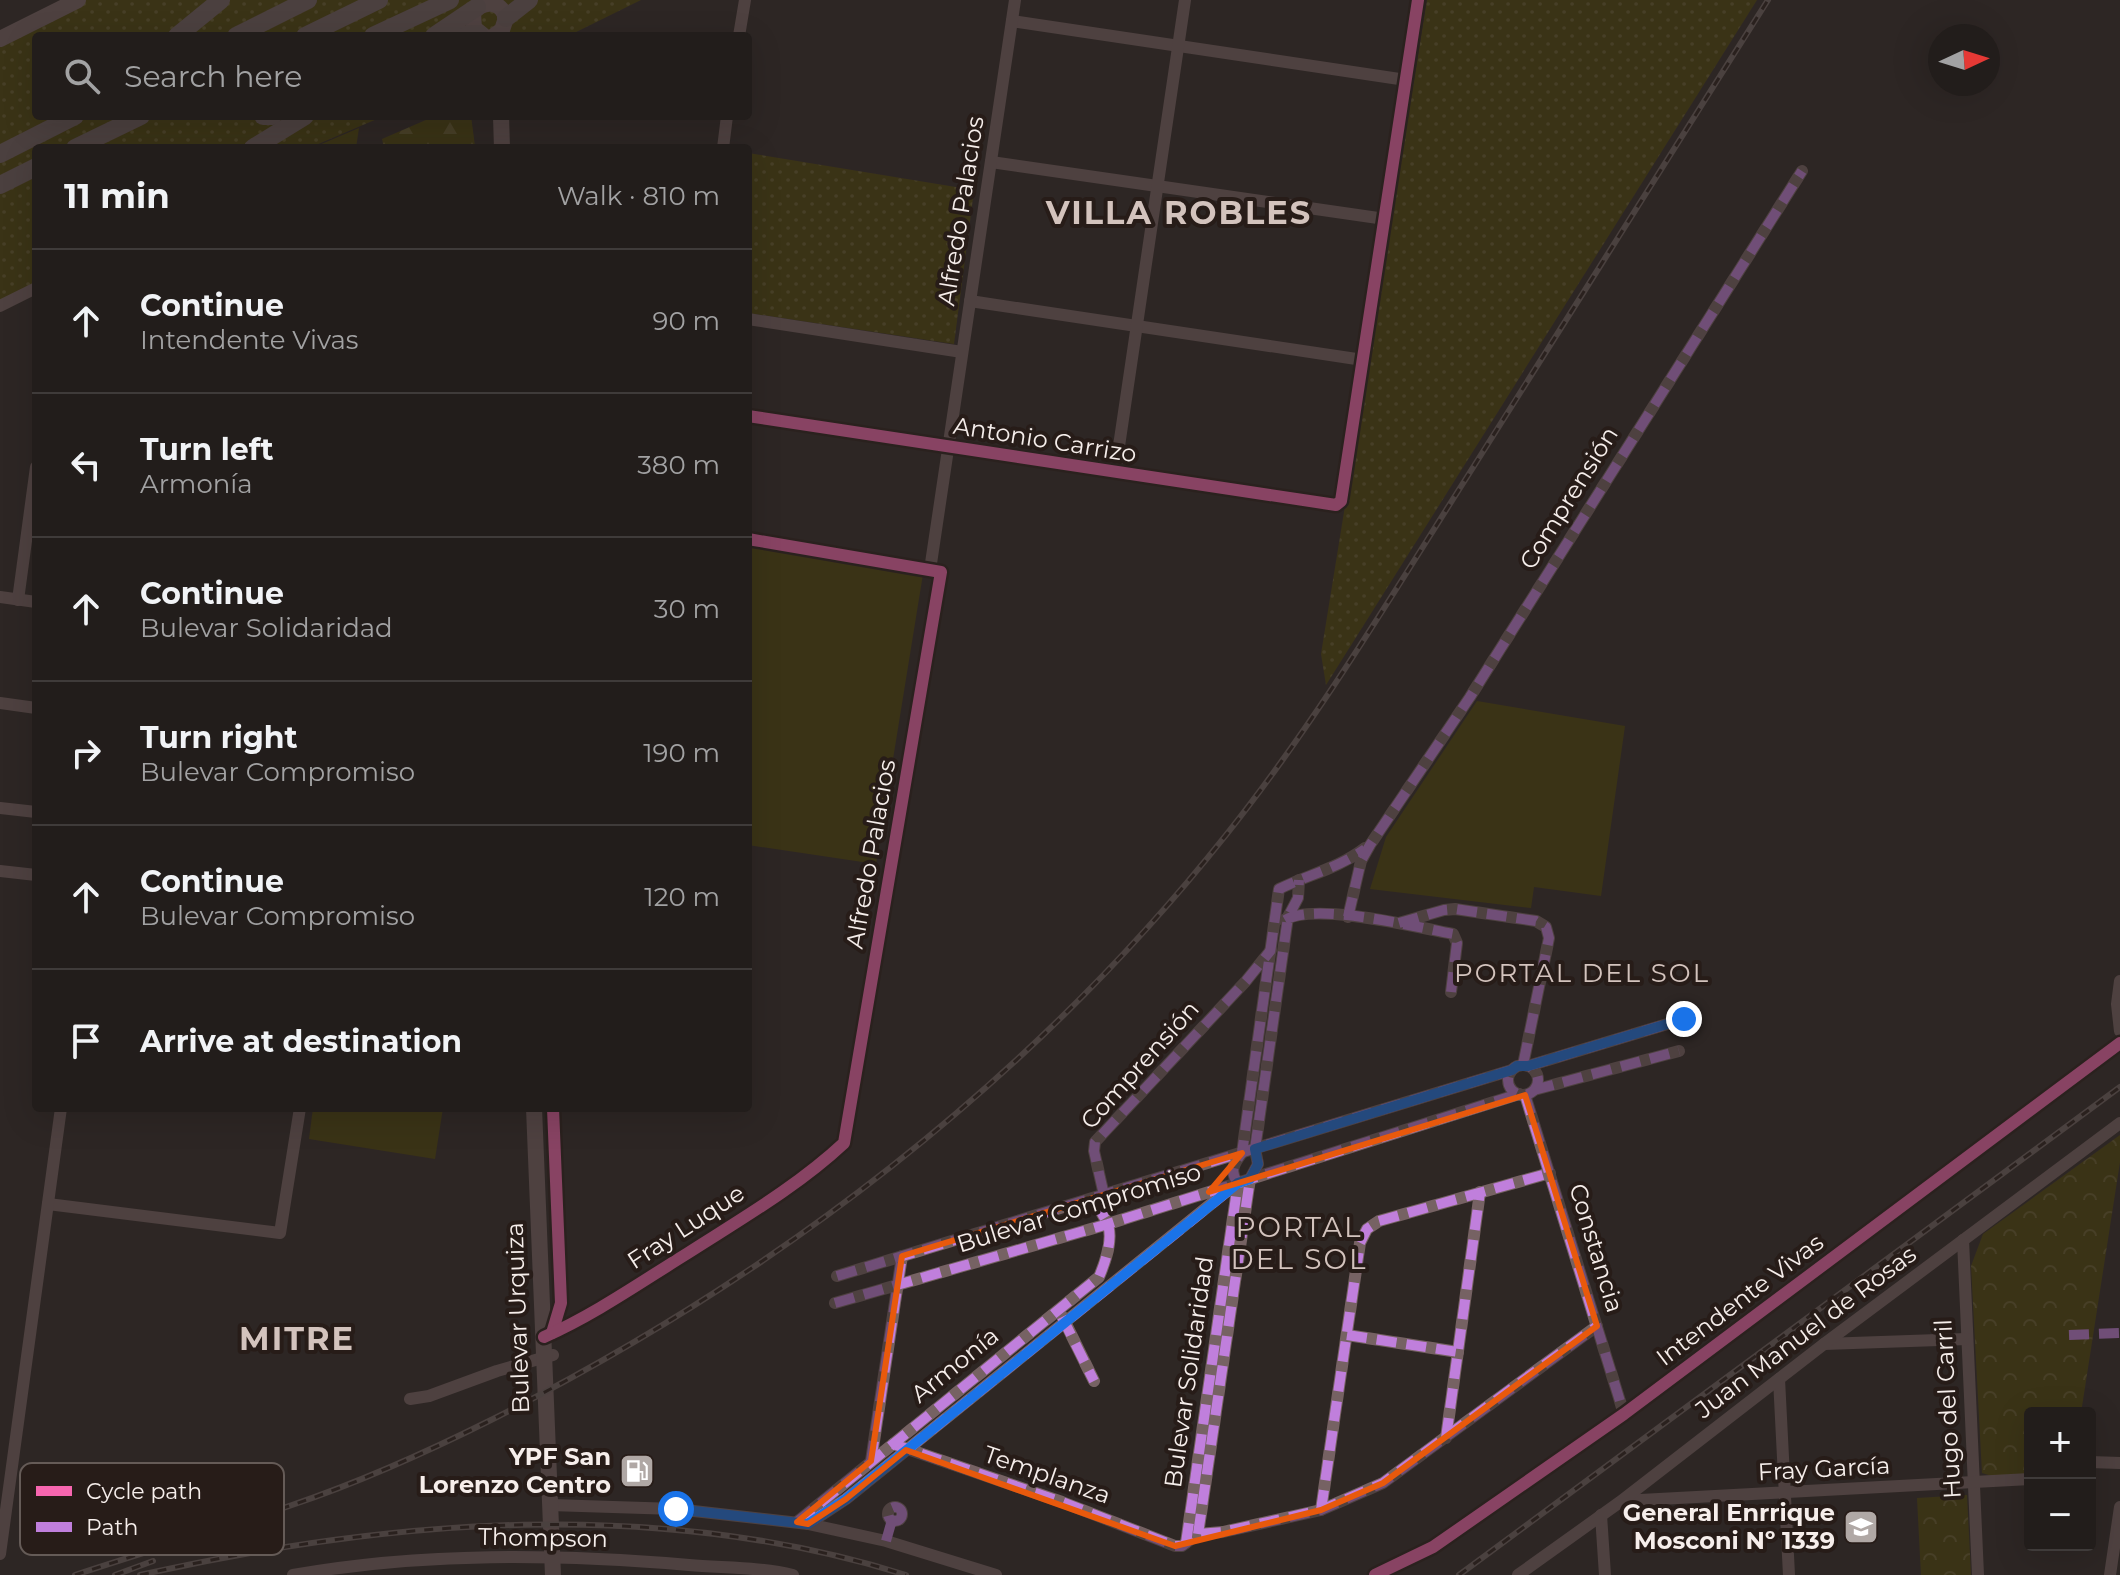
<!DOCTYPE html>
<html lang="en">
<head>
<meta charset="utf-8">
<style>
  :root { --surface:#221d1b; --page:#2a2624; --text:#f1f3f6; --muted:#a2a2a3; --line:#3f3b3a }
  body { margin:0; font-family:Montserrat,sans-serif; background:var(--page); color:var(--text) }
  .controls { position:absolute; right:24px; bottom:24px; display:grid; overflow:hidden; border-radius:8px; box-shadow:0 8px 32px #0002 }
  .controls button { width:72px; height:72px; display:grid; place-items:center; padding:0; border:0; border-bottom:2px solid var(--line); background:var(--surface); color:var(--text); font:40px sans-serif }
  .compass { position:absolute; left:1928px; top:24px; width:72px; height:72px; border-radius:50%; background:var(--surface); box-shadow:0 8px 32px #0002; rotate:86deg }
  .stop { position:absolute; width:24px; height:24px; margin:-18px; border:6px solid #1a73e8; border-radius:50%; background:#fff }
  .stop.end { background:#1a73e8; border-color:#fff; box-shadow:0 2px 8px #0008 }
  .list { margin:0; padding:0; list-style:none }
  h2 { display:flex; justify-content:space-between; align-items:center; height:104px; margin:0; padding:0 32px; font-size:34px }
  h2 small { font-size:26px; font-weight:400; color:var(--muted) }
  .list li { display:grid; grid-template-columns:52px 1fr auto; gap:24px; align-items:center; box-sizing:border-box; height:144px; padding:0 32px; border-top:2px solid var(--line) }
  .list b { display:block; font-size:30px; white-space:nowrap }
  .list p { margin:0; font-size:26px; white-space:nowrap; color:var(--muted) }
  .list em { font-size:26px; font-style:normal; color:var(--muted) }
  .icon { flex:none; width:44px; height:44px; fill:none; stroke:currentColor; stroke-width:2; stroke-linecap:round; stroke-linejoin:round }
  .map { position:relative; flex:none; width:2120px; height:1575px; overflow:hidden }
  .search { position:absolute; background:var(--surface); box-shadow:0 8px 32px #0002; left:32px; top:32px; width:720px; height:88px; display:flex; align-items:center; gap:20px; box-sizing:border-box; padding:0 28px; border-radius:8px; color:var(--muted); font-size:30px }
  .panel { position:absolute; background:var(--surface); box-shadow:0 8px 32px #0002; left:32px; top:144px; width:720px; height:968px; border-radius:8px }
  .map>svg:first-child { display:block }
</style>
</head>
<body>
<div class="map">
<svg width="2120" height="1575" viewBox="0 0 2120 1575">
  <defs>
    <pattern id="grass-dots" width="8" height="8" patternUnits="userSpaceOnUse" patternTransform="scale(2)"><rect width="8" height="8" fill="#4b4306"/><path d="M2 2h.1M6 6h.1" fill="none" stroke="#665e2a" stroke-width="1.8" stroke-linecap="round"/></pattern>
    <pattern id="forest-firs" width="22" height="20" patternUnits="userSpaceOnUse" patternTransform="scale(2)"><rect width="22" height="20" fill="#4b4306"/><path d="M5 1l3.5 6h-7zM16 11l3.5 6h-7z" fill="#665e2a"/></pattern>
    <pattern id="park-crowns" width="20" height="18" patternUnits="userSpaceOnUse" patternTransform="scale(2)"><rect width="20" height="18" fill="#4b4306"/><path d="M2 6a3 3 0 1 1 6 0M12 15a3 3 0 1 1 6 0" fill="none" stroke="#665e2a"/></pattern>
  </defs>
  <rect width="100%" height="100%" fill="#2e2724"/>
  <!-- grass -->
  <g fill="url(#grass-dots)">
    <polygon points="78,0 641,0 568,36 36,36 36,116 384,116 309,148 36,148 36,288 0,306 0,39"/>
    <polygon points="1427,0 1757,0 1326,685 1321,654"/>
    <polygon points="748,153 974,190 954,344 748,313"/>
  </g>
  <!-- forest -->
  <polygon fill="url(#forest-firs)" points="435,116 471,116 475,146 384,148 382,139"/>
  <!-- park -->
  <g fill="url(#park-crowns)">
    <polygon points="2120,1135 2120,1162 2081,1413 2030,1413 2030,1474 1992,1476 1982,1473 1971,1266 1983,1234"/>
    <polygon points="1967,1495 1971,1575 1921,1575 1917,1498"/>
  </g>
  <!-- garden -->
  <g fill="#4b4306">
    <polygon points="359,128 356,148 312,148"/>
    <polygon points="748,544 923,574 876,864 748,845"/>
    <polygon points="1477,701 1625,726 1601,896 1534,887 1531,908 1370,889 1386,837"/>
    <polygon points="313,1108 443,1108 435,1159 309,1139"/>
  </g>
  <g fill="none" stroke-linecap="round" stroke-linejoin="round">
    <!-- minor -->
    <g stroke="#766263" stroke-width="12">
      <polyline points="1012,21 1406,80"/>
      <polyline points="739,36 745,0"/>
      <polyline points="723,148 727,116"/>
      <polyline points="991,162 1385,219"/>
      <polyline points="970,301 1363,360"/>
      <polyline points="0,306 36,288"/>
      <polyline points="748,319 962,352"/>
      <polyline points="748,416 1336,505 1341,501 1418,0"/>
      <polyline points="1115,473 1185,0"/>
      <polyline points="930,570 1015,0"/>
      <polyline points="0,597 36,602"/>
      <polyline points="18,600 36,467"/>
      <polyline points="0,703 36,708"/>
      <polyline points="0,808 36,812"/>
      <polyline points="0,871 36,875"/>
      <polyline points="1348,917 1361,861 1370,845 1470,697 1802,171"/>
      <path d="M 1284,920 C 1314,902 1417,927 1453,934 L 1457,943 L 1451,992"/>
      <polyline points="1399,923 1444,910 1455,909 1536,921 1546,927 1549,938 1523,1065"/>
      <polyline points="2120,981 2117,1004 2120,1031"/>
      <circle cx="1523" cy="1080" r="15"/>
      <polyline points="1528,1066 1684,1019"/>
      <polyline points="1534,1090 1679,1051"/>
      <polyline points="1525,1095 1624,1414"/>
      <polyline points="48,1204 280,1233 300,1108"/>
      <polyline points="1963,1240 1978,1575"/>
      <polyline points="837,1276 1512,1070"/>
      <polyline points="835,1303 1108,1224 1519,1094"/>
      <polyline points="1062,1316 1094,1381"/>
      <polyline points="1347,1335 1458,1352"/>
      <path d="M 544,1337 C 594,1315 641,1282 688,1253 C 741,1219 798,1186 844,1143 L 941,572 L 748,539"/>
      <polyline points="1824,1344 1967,1339"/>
      <polyline points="1779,1379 1789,1575"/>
      <polyline points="410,1399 429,1396 497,1371 553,1355"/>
      <polyline points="1446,1438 1480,1192"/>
      <polyline points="893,1444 1062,1502 1175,1546 1182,1546 1198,1534 1223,1532 1321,1510 1383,1483 1597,1326"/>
      <polyline points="871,1461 902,1256"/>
      <polyline points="2090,1462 2120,1463"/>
      <polyline points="1622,1501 2030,1479"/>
      <polyline points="550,1505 676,1509 808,1524 886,1541 996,1575"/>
      <circle cx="895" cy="1514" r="7"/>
      <polyline points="1321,1510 1360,1243 1367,1229 1379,1221 1550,1173"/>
      <polyline points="1601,1515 1605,1575"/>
      <path d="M 797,1522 L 1099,1277 C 1105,1263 1113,1240 1108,1225 C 1103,1212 1094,1209 1104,1195 L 1094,1151 L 1095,1142 L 1246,981 L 1271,950"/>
      <polyline points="808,1524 846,1499 1232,1187"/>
      <polyline points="1198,1534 1250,1179 1258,1164 1255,1149 1288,917 1298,898 1299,880"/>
      <path d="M 1186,1543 L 1238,1183 C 1229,1172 1234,1163 1242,1153 L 1279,889 C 1308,875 1339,868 1365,848"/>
      <polyline points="0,1554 61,1108"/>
      <path d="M 293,1575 C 423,1552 558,1554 689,1565 C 723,1568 760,1567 793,1575"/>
      <polyline points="1375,1575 1433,1547 1624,1414 2120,1043"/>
      <polyline points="1518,1575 1620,1502 1824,1344 2120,1123"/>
      <polyline points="2110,1575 2120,1507"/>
    </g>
    <!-- major -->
    <g stroke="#756263" stroke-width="16">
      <path d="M 484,36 L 474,28 L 473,13 C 483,0 501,0 506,18 L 502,30 L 494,36"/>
      <polyline points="0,39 78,0"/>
      <polyline points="501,116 502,148"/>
      <polyline points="534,1108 553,1575"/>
    </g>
    <!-- highway -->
    <g stroke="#6f5f60" stroke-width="18">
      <polyline points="506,18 529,0"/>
      <polyline points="440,35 479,34"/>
      <polyline points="177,36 221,0"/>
      <polyline points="236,36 308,0"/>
      <polyline points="305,36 379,0"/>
      <polyline points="373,36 450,0"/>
      <polyline points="434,36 477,7"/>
      <polyline points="263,116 273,116"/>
      <polyline points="75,148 141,116"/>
      <polyline points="253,148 305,116"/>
      <polyline points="0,154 75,116"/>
      <polyline points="0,185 36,167"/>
    </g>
    <!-- rail casing -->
    <g stroke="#6e6260" stroke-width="6">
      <g id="rail">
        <path d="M 75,1575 C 147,1551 220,1530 292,1505 C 360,1482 427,1452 491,1420 C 773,1278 1029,1083 1226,835 C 1316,722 1390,598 1467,477 C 1567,318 1668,159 1768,0"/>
        <polyline points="115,1575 153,1561"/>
        <path d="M 140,1575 C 390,1519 658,1497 906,1575"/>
        <polyline points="1459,1575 2120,1087"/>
      </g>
    </g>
    <!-- rail -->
    <use href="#rail" stroke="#271c18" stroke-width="3" stroke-dasharray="9" stroke-linecap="butt"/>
    <!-- quiet -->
    <g stroke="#c07fdc" stroke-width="10" stroke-dasharray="20 10" stroke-linecap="butt">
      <polyline points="1348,917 1361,861 1370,845 1470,697 1802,171"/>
      <path d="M 1285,920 C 1317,902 1415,927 1453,934 L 1457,943 L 1451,992"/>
      <polyline points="1399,923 1444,910 1455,909 1536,921 1546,927 1549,938 1523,1065"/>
      <circle cx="1523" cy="1080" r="15"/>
      <polyline points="1528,1066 1684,1019"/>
      <polyline points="1534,1090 1679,1051"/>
      <polyline points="1525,1095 1624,1414"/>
      <polyline points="837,1276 1512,1070"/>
      <polyline points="835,1303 1108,1224 1519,1094"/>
      <polyline points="1062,1317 1094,1381"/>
      <polyline points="1347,1335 1458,1352"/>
      <polyline points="2069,1335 2120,1333"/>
      <polyline points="1446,1438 1480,1192"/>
      <polyline points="893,1444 1062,1502 1175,1546 1182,1546 1198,1534 1223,1532 1321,1510 1383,1483 1597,1326"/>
      <polyline points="871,1461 902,1256"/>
      <circle cx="895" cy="1514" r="7"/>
      <polyline points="1321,1510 1360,1243 1367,1229 1379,1221 1550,1173"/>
      <polyline points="812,1521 846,1499 1232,1188"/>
      <path d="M 797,1522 L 1099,1277 C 1105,1263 1113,1240 1108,1225 C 1103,1212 1094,1209 1104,1195 L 1094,1151 L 1095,1142 L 1246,981 L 1271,950"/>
      <polyline points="1198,1534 1250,1179 1258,1164 1255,1149 1288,917 1298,898 1299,880"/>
      <polyline points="886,1541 892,1520"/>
      <path d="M 1186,1543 L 1238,1183 C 1229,1172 1234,1163 1242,1153 L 1279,889 C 1308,875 1338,868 1365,849"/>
    </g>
    <!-- cycleway casing -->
    <g stroke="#271c18" stroke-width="17">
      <g id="cycleway">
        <polyline points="748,416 1336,505 1341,501 1418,0"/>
        <polyline points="552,1333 561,1303 553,1108"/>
        <path d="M 544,1337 C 594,1315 641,1282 688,1253 C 741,1219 798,1186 844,1143 L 941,572 L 748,539"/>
        <polyline points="1375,1575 1433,1547 1624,1414 2120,1043"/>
      </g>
    </g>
    <!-- cycleway -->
    <use href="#cycleway" stroke="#f766af" stroke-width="12"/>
  </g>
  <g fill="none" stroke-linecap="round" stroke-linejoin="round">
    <!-- route -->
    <polyline stroke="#1a73e8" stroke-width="10" points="676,1509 808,1524 846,1499 1238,1183 1250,1179 1258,1164 1255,1149 1512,1070 1517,1066 1528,1066 1684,1019"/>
  </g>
  <!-- marked area -->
  <path d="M0 0H2120V1575H0ZM 1525,1095 L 1597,1326 L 1383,1483 L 1321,1510 L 1175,1546 L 906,1450 L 846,1499 L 808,1524 L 797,1522 L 871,1461 L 902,1256 L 1242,1153 L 1209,1192 Z" fill="#2e2724" fill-opacity=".55" fill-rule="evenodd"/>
  <path fill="none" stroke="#e8590c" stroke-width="6" stroke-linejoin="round" d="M 1525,1095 L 1597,1326 L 1383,1483 L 1321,1510 L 1175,1546 L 906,1450 L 846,1499 L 808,1524 L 797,1522 L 871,1461 L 902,1256 L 1242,1153 L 1209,1192 Z"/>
  <!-- icons -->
  <defs>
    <g id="fuel-square" transform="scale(1.8)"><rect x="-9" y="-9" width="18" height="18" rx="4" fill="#b0a8a5" stroke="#271c18"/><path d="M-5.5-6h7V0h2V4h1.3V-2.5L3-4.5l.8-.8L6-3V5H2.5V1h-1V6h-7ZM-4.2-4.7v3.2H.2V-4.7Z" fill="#fff"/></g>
    <g id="school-square" transform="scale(1.8)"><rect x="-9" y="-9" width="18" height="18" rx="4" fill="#b0a8a5" stroke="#271c18"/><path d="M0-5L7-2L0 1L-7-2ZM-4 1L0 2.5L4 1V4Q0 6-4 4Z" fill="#fff"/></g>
  </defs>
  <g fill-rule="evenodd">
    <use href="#fuel-square" x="637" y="1471"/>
    <use href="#school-square" x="1861" y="1527"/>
  </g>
  <g text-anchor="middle" stroke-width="8" stroke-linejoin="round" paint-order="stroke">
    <!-- street labels -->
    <g font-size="24" fill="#f6eeeb" stroke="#271c18">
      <text transform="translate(961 211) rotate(-81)" y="8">Alfredo Palacios</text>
      <text transform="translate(1045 440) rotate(9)" y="8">Antonio Carrizo</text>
      <text transform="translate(1569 498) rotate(-58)" y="8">Comprensión</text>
      <text transform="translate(871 854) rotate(-80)" y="8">Alfredo Palacios</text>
      <text transform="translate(1140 1065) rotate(-48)" y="8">Comprensión</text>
      <text transform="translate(1079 1208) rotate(-17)" y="8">Bulevar Compromiso</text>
      <text transform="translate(686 1227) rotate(-33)" y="8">Fray Luque</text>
      <text transform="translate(1596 1248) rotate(73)" y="8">Constancia</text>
      <text transform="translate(1740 1300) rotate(-37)" y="8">Intendente Vivas</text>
      <text transform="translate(518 1318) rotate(-92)" y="8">Bulevar Urquiza</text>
      <text transform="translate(1806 1332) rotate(-37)" y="8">Juan Manuel de Rosas</text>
      <text transform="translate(955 1365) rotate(-39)" y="8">Armonía</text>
      <text transform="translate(1189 1372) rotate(-82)" y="8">Bulevar Solidaridad</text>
      <text transform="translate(1948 1409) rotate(-93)" y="8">Hugo del Carril</text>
      <text transform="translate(1824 1469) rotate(-3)" y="8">Fray García</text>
      <text transform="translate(1047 1475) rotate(19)" y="8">Templanza</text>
      <text transform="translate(543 1538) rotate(1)" y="8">Thompson</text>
    </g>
    <!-- poi labels -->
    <g font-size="24" font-weight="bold" fill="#f6eeeb" stroke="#271c18" text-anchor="end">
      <text x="611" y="1465">YPF San<tspan x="611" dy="28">Lorenzo Centro</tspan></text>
      <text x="1835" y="1521">General Enrrique<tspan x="1835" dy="28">Mosconi Nº 1339</tspan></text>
    </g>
    <!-- neighbourhood labels -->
    <g font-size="26" letter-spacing="2" fill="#d3c3bd" stroke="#271c18">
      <text x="1582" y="982">PORTAL DEL SOL</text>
    </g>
    <!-- quarter labels -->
    <g font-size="28" letter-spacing="2" fill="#d3c3bd" stroke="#271c18">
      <text x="1299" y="1237">PORTAL<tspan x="1299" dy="32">DEL SOL</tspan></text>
    </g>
    <!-- district labels -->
    <g font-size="32" font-weight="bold" letter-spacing="2" fill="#d3c3bd" stroke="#271c18">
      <text x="1179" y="224">VILLA ROBLES</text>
      <text x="297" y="1350">MITRE</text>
    </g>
  </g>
  <!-- legend -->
  <rect x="20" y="1463" width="264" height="92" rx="12" fill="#271c18" stroke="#655b57" stroke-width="2"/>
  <rect x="36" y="1486" width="36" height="10" fill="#f766af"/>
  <rect x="36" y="1522" width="36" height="10" fill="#c07fdc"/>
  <g font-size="22" fill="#f6eeeb">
    <text x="86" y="1499">Cycle path</text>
    <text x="86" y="1535">Path</text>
  </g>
</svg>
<div class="controls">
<button>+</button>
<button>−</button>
</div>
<svg class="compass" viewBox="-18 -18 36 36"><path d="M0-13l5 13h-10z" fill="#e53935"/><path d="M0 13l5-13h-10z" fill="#a2a2a3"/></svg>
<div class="stop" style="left:676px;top:1509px"></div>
<div class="stop end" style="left:1684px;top:1019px"></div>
<div class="search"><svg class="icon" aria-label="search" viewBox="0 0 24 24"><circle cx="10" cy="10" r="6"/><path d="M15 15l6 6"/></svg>Search here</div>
<section class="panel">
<h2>11 min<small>Walk · 810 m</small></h2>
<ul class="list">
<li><svg class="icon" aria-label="ahead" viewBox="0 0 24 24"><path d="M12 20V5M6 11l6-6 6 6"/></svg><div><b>Continue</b><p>Intendente Vivas</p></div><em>90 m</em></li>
<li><svg class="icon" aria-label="left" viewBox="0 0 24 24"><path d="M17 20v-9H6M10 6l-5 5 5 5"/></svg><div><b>Turn left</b><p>Armonía</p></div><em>380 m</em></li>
<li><svg class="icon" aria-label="ahead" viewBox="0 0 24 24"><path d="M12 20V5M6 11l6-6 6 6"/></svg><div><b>Continue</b><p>Bulevar Solidaridad</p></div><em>30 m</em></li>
<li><svg class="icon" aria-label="right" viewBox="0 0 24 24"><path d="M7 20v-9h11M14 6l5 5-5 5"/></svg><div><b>Turn right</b><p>Bulevar Compromiso</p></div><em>190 m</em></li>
<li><svg class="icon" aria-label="ahead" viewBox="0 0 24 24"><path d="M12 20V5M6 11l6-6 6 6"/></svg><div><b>Continue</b><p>Bulevar Compromiso</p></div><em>120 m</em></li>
<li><svg class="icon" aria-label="arrive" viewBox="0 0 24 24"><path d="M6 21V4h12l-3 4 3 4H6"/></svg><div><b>Arrive at destination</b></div></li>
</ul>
</section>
</div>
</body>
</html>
